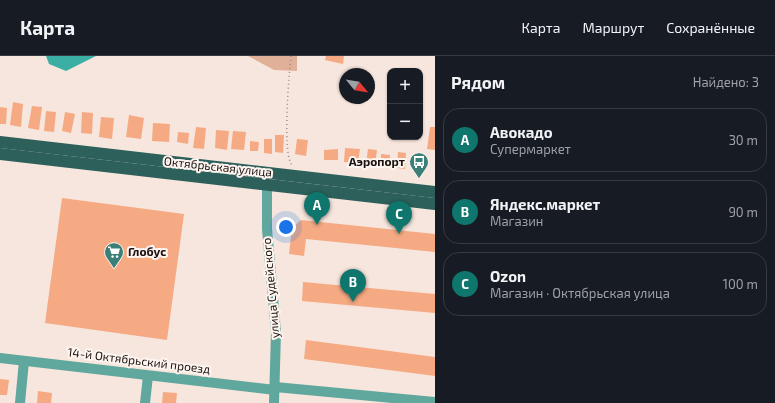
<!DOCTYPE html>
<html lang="ru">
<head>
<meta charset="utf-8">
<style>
  :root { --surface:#171b24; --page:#242831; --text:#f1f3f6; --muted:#9ea1a6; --line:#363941; --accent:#0f766e }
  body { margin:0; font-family:"Exo 2",sans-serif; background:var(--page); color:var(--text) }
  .controls { position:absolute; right:12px; top:12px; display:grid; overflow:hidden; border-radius:8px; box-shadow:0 1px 3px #0004 }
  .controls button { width:36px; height:36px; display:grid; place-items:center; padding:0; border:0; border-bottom:1px solid var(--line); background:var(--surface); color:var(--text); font:20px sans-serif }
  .compass { position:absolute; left:339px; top:12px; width:36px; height:36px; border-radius:50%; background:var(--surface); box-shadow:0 1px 3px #0004; rotate:120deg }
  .you { position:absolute; left:286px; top:171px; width:14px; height:14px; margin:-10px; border:3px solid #fff; border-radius:50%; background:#1a73e8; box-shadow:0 0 0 6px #1a73e833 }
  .badge { display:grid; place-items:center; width:26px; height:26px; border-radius:50%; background:var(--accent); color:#fff; font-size:13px; font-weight:700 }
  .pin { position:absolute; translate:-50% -33px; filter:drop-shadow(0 1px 2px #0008) }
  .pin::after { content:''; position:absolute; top:21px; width:14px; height:12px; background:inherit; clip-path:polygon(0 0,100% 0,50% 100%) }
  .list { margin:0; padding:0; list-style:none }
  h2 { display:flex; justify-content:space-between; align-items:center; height:52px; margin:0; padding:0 16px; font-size:17px }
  h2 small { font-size:13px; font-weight:400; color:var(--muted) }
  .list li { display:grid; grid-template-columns:26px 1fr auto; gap:12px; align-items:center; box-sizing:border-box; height:64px; margin:0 8px 8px; padding:0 8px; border:1px solid var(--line); border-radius:16px }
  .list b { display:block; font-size:15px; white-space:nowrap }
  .list p { margin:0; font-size:13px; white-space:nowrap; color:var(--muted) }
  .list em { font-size:13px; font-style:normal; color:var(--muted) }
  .map { position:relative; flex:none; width:435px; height:347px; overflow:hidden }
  header { display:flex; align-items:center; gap:24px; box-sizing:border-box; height:56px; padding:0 20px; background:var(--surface); border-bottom:1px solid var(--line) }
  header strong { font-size:19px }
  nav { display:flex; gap:22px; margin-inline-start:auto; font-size:14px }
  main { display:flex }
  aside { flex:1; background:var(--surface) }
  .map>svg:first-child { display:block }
</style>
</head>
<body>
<header>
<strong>Карта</strong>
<nav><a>Карта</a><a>Маршрут</a><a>Сохранённые</a></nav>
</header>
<main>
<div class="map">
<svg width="435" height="347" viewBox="0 0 435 347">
  <rect width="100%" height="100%" fill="#f7e6dd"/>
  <!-- green -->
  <polygon fill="#e0b198" points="248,0 297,0 297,15 274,14"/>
  <!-- water -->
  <polygon fill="#3cafa4" points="46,0 96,0 66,15 49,8"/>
  <!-- building -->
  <g fill="#f5aa83">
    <polygon points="326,0 344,0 343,8 325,4"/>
    <polygon points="13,46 23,48 21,71 10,69"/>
    <polygon points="32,50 42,51 39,74 28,72"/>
    <polygon points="0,51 7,52 6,68 0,68"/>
    <polygon points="46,55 56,56 54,76 44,75"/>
    <polygon points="65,56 75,58 71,77 62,75"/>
    <polygon points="82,56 93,57 92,78 81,77"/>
    <polygon points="129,59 144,62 141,83 126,81"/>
    <polygon points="101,61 114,62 112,83 99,81"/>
    <polygon points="153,67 170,68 169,86 152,85"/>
    <polygon points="196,71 206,72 204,93 193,92"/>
    <polygon points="430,71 435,71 435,94 427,93"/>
    <polygon points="216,74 229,75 227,94 215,92"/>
    <polygon points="233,75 246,76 244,94 231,93"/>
    <polygon points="178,76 189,77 188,88 177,86"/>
    <polygon points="275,79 284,79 283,97 275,96"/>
    <polygon points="264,83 272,83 272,98 264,97"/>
    <polygon points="297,83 308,84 306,100 295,98"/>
    <polygon points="250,85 259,86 258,95 250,95"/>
    <polygon points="345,92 360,93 358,107 344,106"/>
    <polygon points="338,93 338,104 324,104 324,94"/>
    <polygon points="368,93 377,94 375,109 366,108"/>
    <polygon points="398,96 406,97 405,113 397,112"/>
    <polygon points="381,98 390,99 390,111 381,110"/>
    <polygon points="414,100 428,103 426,112 412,111"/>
    <polygon points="62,142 184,158 167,284 45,267"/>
    <polygon points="301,164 435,178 435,196 306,183 304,200 289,198 292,172"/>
    <polygon points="303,226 435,238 435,257 302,245"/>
    <polygon points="306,284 435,301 435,320 304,303"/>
    <polygon points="0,323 9,324 7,339 0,339"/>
    <polygon points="38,335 52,337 51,347 37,347"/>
    <polygon points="163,336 177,337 176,347 162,347"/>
  </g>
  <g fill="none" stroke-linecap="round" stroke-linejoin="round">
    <!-- path -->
    <path stroke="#978a84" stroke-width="1.5" stroke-dasharray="1 3" stroke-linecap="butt" d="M 291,0 C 289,18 282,98 292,109"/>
    <!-- minor -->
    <g stroke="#60a79e" stroke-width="10">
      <polyline points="267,129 267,173 276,276 274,347"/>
      <polyline points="0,302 275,334"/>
      <polyline points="275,331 435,346"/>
      <polyline points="20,347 24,305"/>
      <polyline points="145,347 148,320"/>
    </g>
    <!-- major -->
    <g stroke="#2d605a" stroke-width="12">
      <polyline points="0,86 435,136"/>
      <polyline points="0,98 435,148"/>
    </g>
  </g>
  <!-- icons -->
  <defs>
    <g id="bus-pin" transform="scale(1)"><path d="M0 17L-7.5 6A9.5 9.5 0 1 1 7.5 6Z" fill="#3a8078" stroke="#fff5f0"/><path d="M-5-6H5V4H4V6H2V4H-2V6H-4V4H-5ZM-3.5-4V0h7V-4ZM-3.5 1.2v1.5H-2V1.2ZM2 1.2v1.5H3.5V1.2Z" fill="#fff"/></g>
    <g id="supermarket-pin" transform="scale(1)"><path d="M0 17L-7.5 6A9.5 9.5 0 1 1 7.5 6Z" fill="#3a8078" stroke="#fff5f0"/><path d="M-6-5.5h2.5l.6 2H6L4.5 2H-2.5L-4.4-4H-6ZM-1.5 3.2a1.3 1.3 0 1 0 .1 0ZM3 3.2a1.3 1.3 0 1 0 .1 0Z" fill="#fff"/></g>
  </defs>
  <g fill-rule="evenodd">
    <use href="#bus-pin" x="419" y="106"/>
    <use href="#supermarket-pin" x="114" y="196"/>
  </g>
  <g text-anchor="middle" stroke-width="4" stroke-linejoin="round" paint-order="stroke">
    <!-- poi labels -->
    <g font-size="12" font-weight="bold" fill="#191310" stroke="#fff5f0" text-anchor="end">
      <text x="405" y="110">Аэропорт</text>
      <text x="128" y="200" text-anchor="start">Глобус</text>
    </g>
    <!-- street labels -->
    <g font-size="12" fill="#191310" stroke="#fff5f0">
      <text transform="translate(218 111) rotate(6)" y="4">Октябрьская улица</text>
      <text transform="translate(271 232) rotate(-95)" y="4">улица Судейского</text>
      <text transform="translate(139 305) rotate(7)" y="4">14-й Октябрьский проезд</text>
    </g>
  </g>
</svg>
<div class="controls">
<button>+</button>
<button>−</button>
</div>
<svg class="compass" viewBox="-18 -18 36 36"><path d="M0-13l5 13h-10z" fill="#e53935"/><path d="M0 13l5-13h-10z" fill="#9ea1a6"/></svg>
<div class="you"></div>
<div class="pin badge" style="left:317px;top:169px">A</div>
<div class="pin badge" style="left:353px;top:246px">B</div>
<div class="pin badge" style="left:399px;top:178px">C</div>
</div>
<aside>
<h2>Рядом<small>Найдено: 3</small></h2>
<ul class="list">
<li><span class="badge">A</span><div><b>Авокадо</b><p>Супермаркет</p></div><em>30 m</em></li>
<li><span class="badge">B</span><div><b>Яндекс.маркет</b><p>Магазин</p></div><em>90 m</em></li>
<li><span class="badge">C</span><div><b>Ozon</b><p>Магазин · Октябрьская улица</p></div><em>100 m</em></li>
</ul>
</aside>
</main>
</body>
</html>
